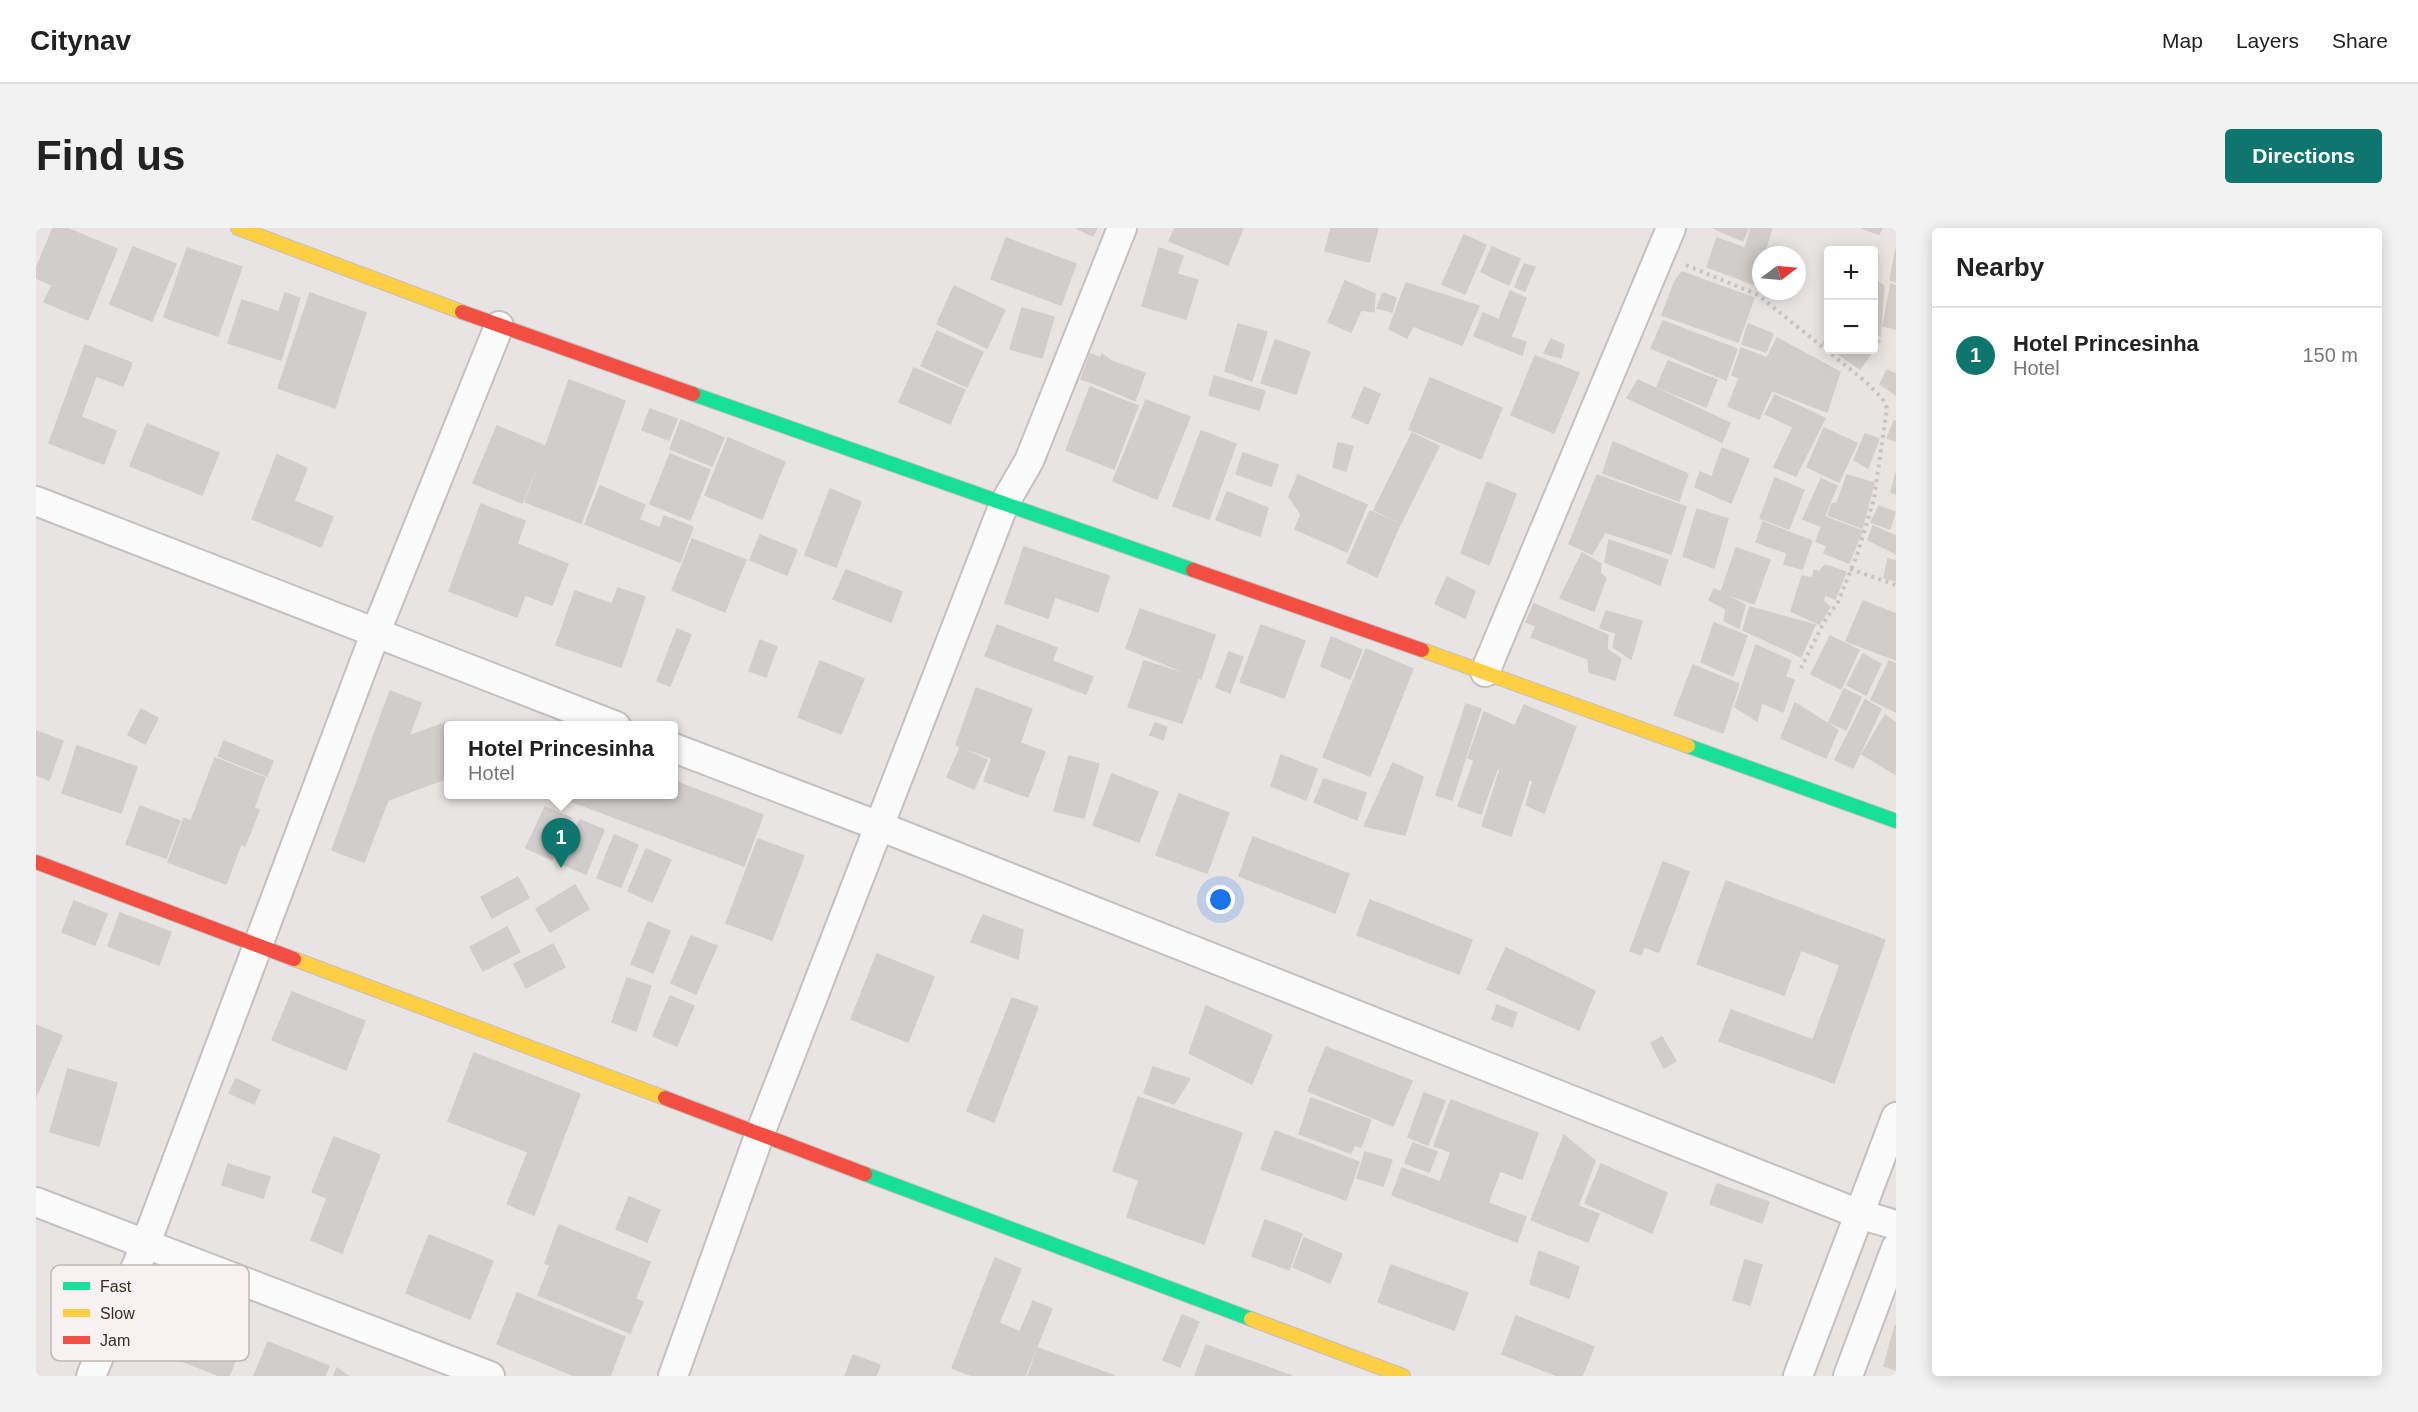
<!DOCTYPE html>
<html lang="en">
<head>
<meta charset="utf-8">
<style>
  :root { --surface:#fff; --page:#f2f2f2; --text:#222; --muted:#767676; --line:#e0e0e0; --accent:#0f766e }
  body { margin:0; font-family:Helvetica,sans-serif; background:var(--page); color:var(--text) }
  .controls { position:absolute; right:18px; top:18px; display:grid; overflow:hidden; border-radius:6px; box-shadow:0 3px 15px #0003 }
  .controls button { width:54px; height:54px; display:grid; place-items:center; padding:0; border:0; border-bottom:2px solid var(--line); background:var(--surface); color:var(--text); font:30px sans-serif }
  .compass { position:absolute; left:1716px; top:18px; width:54px; height:54px; border-radius:50%; background:var(--surface); box-shadow:0 3px 15px #0003; rotate:74deg }
  .you { position:absolute; left:1185px; top:672px; width:21px; height:21px; margin:-15px; border:4px solid #fff; border-radius:50%; background:#1a73e8; box-shadow:0 0 0 9px #1a73e833 }
  .badge { display:grid; place-items:center; width:39px; height:39px; border-radius:50%; background:var(--accent); color:#fff; font-size:20px; font-weight:700 }
  .pin { position:absolute; translate:-50% -50px; filter:drop-shadow(0 2px 3px #0008) }
  .pin::after { content:''; position:absolute; top:32px; width:21px; height:18px; background:inherit; clip-path:polygon(0 0,100% 0,50% 100%) }
  .popup { position:absolute; left:408px; top:493px; width:234px; height:78px; box-sizing:border-box; display:grid; place-content:center; border-radius:6px; background:var(--surface); filter:drop-shadow(0 2px 4px #0005); font-size:20px; white-space:nowrap; color:var(--muted) }
  .popup b { font-size:22px; color:var(--text) }
  .popup::after { content:''; position:absolute; left:50%; top:100%; margin-left:-12px; border:12px solid transparent; border-top-color:var(--surface) }
  .list { margin:0; padding:0; list-style:none }
  h2 { display:flex; justify-content:space-between; align-items:center; height:78px; margin:0; padding:0 24px; font-size:26px }
  h2 small { font-size:20px; font-weight:400; color:var(--muted) }
  .list li { display:grid; grid-template-columns:39px 1fr auto; gap:18px; align-items:center; box-sizing:border-box; height:96px; padding:0 24px; border-top:2px solid var(--line) }
  .list b { display:block; font-size:22px; white-space:nowrap }
  .list p { margin:0; font-size:20px; white-space:nowrap; color:var(--muted) }
  .list em { font-size:20px; font-style:normal; color:var(--muted) }
  .map { position:relative; flex:none; width:1860px; height:1148px; overflow:hidden; border-radius:6px }
  header { display:flex; align-items:center; gap:36px; box-sizing:border-box; height:84px; padding:0 30px; background:var(--surface); border-bottom:2px solid var(--line) }
  header strong { font-size:28px }
  nav { display:flex; gap:33px; margin-inline-start:auto; font-size:21px }
  .intro { display:flex; align-items:center; justify-content:space-between; box-sizing:border-box; height:144px; padding:0 36px }
  h1 { margin:0; font-size:42px }
  .button { padding:15px 27px; border-radius:6px; background:var(--accent); color:#fff; font-size:21px; font-weight:700 }
  main { display:flex; gap:36px; padding:0 36px }
  aside { flex:1; background:var(--surface); border-radius:6px; box-shadow:0 3px 15px #0003 }
  .map>svg:first-child { display:block }
</style>
</head>
<body>
<header>
<strong>Citynav</strong>
<nav><a>Map</a><a>Layers</a><a>Share</a></nav>
</header>
<div class="intro"><h1>Find us</h1><a class="button">Directions</a></div>
<main>
<div class="map">
<svg width="1860" height="1148" viewBox="0 0 1860 1148">
  <rect width="100%" height="100%" fill="#e8e4e3"/>
  <!-- building -->
  <g fill="#d1cdcc" stroke="#d1cdcc" stroke-width="1.5">
    <polygon points="17,0 30,0 81,21 52,92 8,74 16,57 0,50 0,41"/>
    <polygon points="1040,0 1061,0 1057,8"/>
    <polygon points="1139,0 1207,0 1192,37 1133,13"/>
    <polygon points="1295,0 1342,0 1333,34 1289,23"/>
    <polygon points="1677,0 1712,0 1707,13"/>
    <polygon points="1715,0 1736,0 1728,26 1709,20"/>
    <polygon points="1825,0 1846,0 1843,6"/>
    <polygon points="1428,7 1450,17 1429,66 1406,56"/>
    <polygon points="970,10 1040,36 1025,77 955,51"/>
    <polygon points="1681,10 1728,27 1725,27 1725,59 1671,39"/>
    <polygon points="97,19 140,36 116,93 74,76"/>
    <polygon points="1456,19 1484,31 1473,57 1445,44"/>
    <polygon points="151,20 206,39 182,108 128,89"/>
    <polygon points="1123,20 1147,28 1141,46 1162,52 1150,91 1106,78"/>
    <polygon points="1860,21 1860,54 1854,52"/>
    <polygon points="1488,36 1499,39 1489,63 1479,59"/>
    <polygon points="1646,44 1718,70 1702,114 1626,87 1639,53"/>
    <polygon points="1838,51 1848,58 1844,108 1838,104"/>
    <polygon points="1309,53 1339,66 1338,84 1325,82 1315,104 1292,94"/>
    <polygon points="1370,55 1443,78 1426,117 1377,98 1371,110 1353,101"/>
    <polygon points="1855,56 1860,58 1860,101 1847,98"/>
    <polygon points="918,58 969,82 951,120 901,96"/>
    <polygon points="1474,63 1490,70 1475,109 1490,114 1486,127 1438,108 1447,85 1463,92"/>
    <polygon points="249,65 264,70 245,132 192,115 206,72 243,84"/>
    <polygon points="274,65 330,85 299,180 242,160"/>
    <polygon points="1347,65 1360,70 1356,84 1341,80"/>
    <polygon points="986,80 1018,89 1006,130 974,121"/>
    <polygon points="1627,93 1701,121 1690,152 1615,120"/>
    <polygon points="1202,96 1231,104 1216,153 1189,143"/>
    <polygon points="1712,96 1737,106 1730,124 1706,116"/>
    <polygon points="901,103 947,124 931,159 885,138"/>
    <polygon points="1792,107 1792,119 1787,115"/>
    <polygon points="1838,108 1844,113 1824,141 1796,122 1838,122"/>
    <polygon points="1741,110 1804,144 1791,184 1696,147 1705,120 1731,130"/>
    <polygon points="1515,111 1528,117 1525,130 1508,125"/>
    <polygon points="1239,112 1274,124 1260,166 1225,155"/>
    <polygon points="49,117 96,135 87,158 60,148 45,189 80,203 68,236 13,215"/>
    <polygon points="1054,126 1109,145 1100,170 1045,151"/>
    <polygon points="1066,126 1074,132 1075,144 1102,156 1099,173 1060,156"/>
    <polygon points="1499,128 1543,145 1518,205 1475,187"/>
    <polygon points="1632,133 1681,152 1670,179 1621,159"/>
    <polygon points="878,140 929,162 914,196 863,174"/>
    <polygon points="1851,142 1860,146 1860,167 1844,156"/>
    <polygon points="1178,148 1229,163 1223,182 1173,167"/>
    <polygon points="1394,150 1466,180 1445,231 1373,201"/>
    <polygon points="1703,151 1735,164 1723,191 1692,178"/>
    <polygon points="533,152 589,173 557,263 540,257 540,247 504,234"/>
    <polygon points="1602,152 1694,195 1686,214 1591,170"/>
    <polygon points="1054,159 1102,178 1078,241 1030,222"/>
    <polygon points="1328,159 1344,166 1332,196 1316,189"/>
    <polygon points="1739,167 1789,190 1760,248 1738,239 1757,199 1729,186"/>
    <polygon points="1110,172 1154,189 1121,271 1077,253"/>
    <polygon points="614,181 641,191 633,212 606,202"/>
    <polygon points="645,192 688,210 676,238 634,221"/>
    <polygon points="1858,193 1860,193 1860,213 1851,210"/>
    <polygon points="111,196 183,225 166,267 94,238"/>
    <polygon points="461,198 509,218 486,275 437,255"/>
    <polygon points="1788,200 1821,215 1803,254 1771,239"/>
    <polygon points="1165,203 1200,216 1173,291 1137,278"/>
    <polygon points="1376,205 1403,218 1365,295 1338,282"/>
    <polygon points="1829,206 1843,211 1832,240 1818,232"/>
    <polygon points="692,210 749,234 726,291 669,267"/>
    <polygon points="1577,214 1652,246 1643,273 1567,245"/>
    <polygon points="1302,215 1317,218 1310,243 1297,239"/>
    <polygon points="1686,220 1713,231 1695,275 1659,259 1664,244 1676,249"/>
    <polygon points="1207,225 1242,237 1235,258 1200,246"/>
    <polygon points="634,226 674,242 654,292 614,276"/>
    <polygon points="241,227 271,240 258,273 297,289 285,319 216,291"/>
    <polygon points="504,234 540,247 540,257 557,263 545,295 489,274"/>
    <polygon points="1860,245 1860,266 1855,264"/>
    <polygon points="1262,247 1331,277 1311,324 1259,301 1265,286 1253,269"/>
    <polygon points="1561,247 1650,279 1635,326 1569,304 1556,326 1533,316"/>
    <polygon points="1811,247 1838,255 1826,300 1792,287 1796,276 1801,275"/>
    <polygon points="1739,250 1768,262 1753,301 1724,290"/>
    <polygon points="1785,251 1801,258 1784,298 1767,291"/>
    <polygon points="1451,254 1480,266 1453,337 1425,325"/>
    <polygon points="564,258 609,277 594,314 549,296"/>
    <polygon points="794,261 825,274 800,339 769,327"/>
    <polygon points="1191,264 1232,280 1224,308 1180,292"/>
    <polygon points="445,276 489,293 481,316 532,336 516,377 489,367 481,389 413,363"/>
    <polygon points="1843,278 1859,284 1854,301 1835,294"/>
    <polygon points="1661,281 1692,291 1678,340 1647,328"/>
    <polygon points="1334,283 1364,296 1341,349 1311,335"/>
    <polygon points="628,288 657,299 644,334 594,314 602,291 624,300"/>
    <polygon points="1789,289 1826,303 1813,335 1788,325 1791,318 1780,313"/>
    <polygon points="1727,294 1776,313 1766,341 1748,336 1751,325 1720,314"/>
    <polygon points="1837,298 1860,308 1860,326 1832,312"/>
    <polygon points="724,307 761,322 751,347 714,332"/>
    <polygon points="656,311 710,332 699,358 646,337"/>
    <polygon points="1573,312 1632,332 1624,357 1569,334"/>
    <polygon points="988,319 1073,348 1062,384 1019,369 1012,390 969,375"/>
    <polygon points="1700,320 1734,332 1718,376 1685,364"/>
    <polygon points="1546,325 1565,336 1564,345 1570,350 1558,383 1524,370"/>
    <polygon points="1852,331 1860,333 1860,353 1848,350"/>
    <polygon points="646,337 699,358 689,384 636,362"/>
    <polygon points="1789,337 1810,344 1799,371 1789,367 1787,373 1794,379 1783,396 1755,383 1766,348 1777,350 1778,342 1783,344"/>
    <polygon points="810,342 866,364 855,394 797,371"/>
    <polygon points="1411,349 1439,363 1429,390 1399,376"/>
    <polygon points="582,360 609,369 585,439 520,417 539,363 576,376"/>
    <polygon points="1678,361 1709,377 1703,400 1688,393 1690,381 1673,372"/>
    <polygon points="1827,373 1860,386 1860,432 1810,413"/>
    <polygon points="1498,376 1572,407 1571,421 1585,431 1579,452 1553,444 1552,431 1495,409 1500,398 1490,394"/>
    <polygon points="1714,379 1779,397 1765,429 1707,402"/>
    <polygon points="1104,381 1179,407 1165,451 1090,420"/>
    <polygon points="1570,383 1606,393 1595,431 1577,419 1580,405 1564,400"/>
    <polygon points="1678,395 1711,408 1697,448 1665,434"/>
    <polygon points="961,397 1021,420 1016,433 1057,449 1050,466 949,428"/>
    <polygon points="1225,397 1269,413 1248,470 1204,454"/>
    <polygon points="641,401 655,407 634,458 621,453"/>
    <polygon points="1794,408 1823,422 1805,461 1775,446"/>
    <polygon points="1295,409 1326,422 1314,451 1285,438"/>
    <polygon points="724,412 741,419 730,449 713,443"/>
    <polygon points="1720,417 1755,433 1749,449 1758,452 1747,484 1726,475 1721,493 1699,479"/>
    <polygon points="1330,421 1377,441 1334,548 1287,529"/>
    <polygon points="1193,424 1207,429 1194,465 1180,459"/>
    <polygon points="1827,426 1845,436 1830,467 1811,457"/>
    <polygon points="784,433 828,451 805,506 762,489"/>
    <polygon points="1108,433 1162,450 1146,495 1092,479"/>
    <polygon points="1853,433 1860,436 1860,484 1835,472"/>
    <polygon points="1657,437 1703,456 1687,505 1638,487"/>
    <polygon points="940,460 996,481 984,515 1009,524 992,569 948,553 956,530 920,517"/>
    <polygon points="1808,461 1825,469 1810,502 1793,494"/>
    <polygon points="354,463 385,475 373,508 415,493 416,498 412,498 412,550 352,572 319,559"/>
    <polygon points="1829,472 1845,481 1817,540 1799,532"/>
    <polygon points="1759,475 1802,502 1790,530 1745,510"/>
    <polygon points="1430,476 1445,481 1416,572 1400,567"/>
    <polygon points="1488,477 1540,499 1508,585 1490,577 1497,553 1432,530 1448,484 1479,498"/>
    <polygon points="105,481 122,490 109,516 92,507"/>
    <polygon points="1849,487 1860,495 1859,546 1826,526"/>
    <polygon points="1119,495 1131,499 1127,512 1114,507"/>
    <polygon points="0,503 27,513 13,552 0,547"/>
    <polygon points="188,513 237,533 231,548 182,528"/>
    <polygon points="41,518 101,539 85,585 26,565"/>
    <polygon points="924,520 951,532 938,561 911,549"/>
    <polygon points="1245,527 1281,541 1270,572 1235,558"/>
    <polygon points="1033,528 1063,536 1048,590 1018,583"/>
    <polygon points="179,530 229,550 218,580 223,582 209,618 205,616 190,656 132,634 148,590 155,593"/>
    <polygon points="1438,533 1461,541 1445,586 1422,578"/>
    <polygon points="1357,535 1387,549 1369,607 1328,598"/>
    <polygon points="1464,542 1493,552 1475,608 1446,598"/>
    <polygon points="1076,546 1122,564 1103,614 1057,597"/>
    <polygon points="1288,551 1330,565 1321,592 1278,574"/>
    <polygon points="638,553 727,587 708,638 516,566 638,566"/>
    <polygon points="319,559 352,572 328,634 296,622"/>
    <polygon points="1143,566 1193,585 1171,645 1120,627"/>
    <polygon points="104,578 144,593 130,630 90,616"/>
    <polygon points="509,579 535,590 516,632 490,620"/>
    <polygon points="544,592 568,602 550,646 526,636"/>
    <polygon points="578,607 602,617 585,659 561,650"/>
    <polygon points="1217,609 1313,646 1299,685 1203,648"/>
    <polygon points="722,611 768,628 736,712 690,695"/>
    <polygon points="610,621 635,632 616,674 592,663"/>
    <polygon points="1627,634 1653,644 1623,724 1608,719 1605,727 1594,723"/>
    <polygon points="482,649 493,670 456,690 445,669"/>
    <polygon points="1690,653 1849,712 1798,855 1683,813 1695,782 1777,812 1804,737 1765,722 1748,767 1661,736"/>
    <polygon points="539,657 553,681 514,704 500,681"/>
    <polygon points="1334,672 1436,712 1423,746 1321,707"/>
    <polygon points="38,673 71,686 59,717 26,704"/>
    <polygon points="84,685 135,704 123,737 72,718"/>
    <polygon points="947,687 987,702 982,731 935,714"/>
    <polygon points="612,694 634,703 617,745 595,736"/>
    <polygon points="471,699 484,724 447,743 434,719"/>
    <polygon points="655,708 681,718 660,766 635,755"/>
    <polygon points="517,716 529,739 490,760 478,736"/>
    <polygon points="1470,720 1559,763 1543,802 1451,761"/>
    <polygon points="841,726 898,749 872,814 815,791"/>
    <polygon points="591,750 615,758 600,803 576,794"/>
    <polygon points="256,764 329,793 310,842 236,812"/>
    <polygon points="634,768 658,778 641,818 617,808"/>
    <polygon points="976,770 1002,779 958,894 931,883"/>
    <polygon points="1461,777 1481,785 1476,799 1456,791"/>
    <polygon points="1170,778 1236,807 1216,856 1153,825"/>
    <polygon points="0,797 26,808 0,869"/>
    <polygon points="1626,809 1640,833 1628,840 1615,815"/>
    <polygon points="1290,819 1376,853 1357,898 1272,863"/>
    <polygon points="438,825 544,866 498,987 471,976 492,924 412,893"/>
    <polygon points="1117,839 1154,851 1138,876 1108,865"/>
    <polygon points="32,841 81,855 63,918 14,904"/>
    <polygon points="200,851 224,862 218,876 193,865"/>
    <polygon points="1388,865 1409,873 1392,917 1372,909"/>
    <polygon points="1102,869 1206,905 1168,1016 1091,989 1103,952 1077,943"/>
    <polygon points="1275,870 1335,892 1325,919 1318,917 1315,925 1263,906"/>
    <polygon points="1415,872 1502,905 1486,951 1464,943 1452,975 1490,989 1481,1014 1356,967 1366,940 1404,954 1415,924 1398,918"/>
    <polygon points="1239,903 1323,934 1310,972 1225,941"/>
    <polygon points="1528,907 1559,933 1542,978 1563,986 1552,1014 1495,992"/>
    <polygon points="298,909 344,927 306,1025 275,1012 291,970 276,964"/>
    <polygon points="1377,915 1401,924 1393,944 1369,935"/>
    <polygon points="1329,924 1356,932 1347,958 1321,950"/>
    <polygon points="192,936 234,949 227,970 186,957"/>
    <polygon points="1565,936 1631,965 1616,1005 1549,975"/>
    <polygon points="1681,956 1733,974 1726,995 1674,976"/>
    <polygon points="593,969 624,982 611,1014 580,1001"/>
    <polygon points="1229,992 1266,1006 1253,1042 1216,1028"/>
    <polygon points="523,997 614,1034 599,1072 509,1035"/>
    <polygon points="393,1007 457,1033 434,1091 370,1065"/>
    <polygon points="1268,1010 1306,1026 1294,1055 1257,1039"/>
    <polygon points="1503,1023 1543,1039 1533,1070 1494,1056"/>
    <polygon points="959,1030 985,1041 963,1095 984,1104 997,1073 1016,1081 989,1148 937,1148 916,1140"/>
    <polygon points="1709,1032 1726,1037 1714,1077 1697,1072"/>
    <polygon points="514,1037 607,1074 594,1105 502,1067"/>
    <polygon points="1355,1037 1432,1065 1418,1102 1342,1074"/>
    <polygon points="481,1065 589,1109 574,1148 539,1148 461,1116"/>
    <polygon points="153,1078 212,1102 193,1148 184,1148 133,1128"/>
    <polygon points="1146,1087 1163,1094 1144,1139 1127,1132"/>
    <polygon points="1480,1088 1558,1119 1546,1148 1522,1148 1466,1126"/>
    <polygon points="1859,1098 1860,1098 1860,1142 1848,1138"/>
    <polygon points="232,1114 293,1138 289,1148 218,1148"/>
    <polygon points="1170,1117 1256,1148 1159,1148"/>
    <polygon points="1002,1120 1079,1148 992,1148"/>
    <polygon points="817,1127 844,1137 840,1148 809,1148"/>
    <polygon points="301,1140 312,1148 298,1148"/>
  </g>
  <g fill="none" stroke-linecap="round" stroke-linejoin="round">
    <!-- street casing -->
    <g stroke="#c4c0bf" stroke-width="32">
      <g id="street">
        <polyline points="0,273 580,498"/>
        <polyline points="1449,444 1635,0"/>
        <polyline points="638,520 843,598 1823,986 1860,997"/>
        <polyline points="0,974 454,1148"/>
        <polyline points="55,1148 110,1015 339,406 463,98"/>
        <polyline points="637,1148 723,908 968,276 993,233 1086,0"/>
        <polyline points="1762,1148 1860,889"/>
        <polyline points="1812,1148 1860,1020"/>
      </g>
    </g>
    <!-- fast casing -->
    <g stroke="#c4bfbe" stroke-width="16">
      <g id="fast">
        <polyline points="657,166 1157,342"/>
        <polyline points="1652,518 1860,593"/>
        <polyline points="829,946 1215,1091"/>
      </g>
    </g>
    <!-- slow casing -->
    <g stroke="#c4bfbe" stroke-width="16">
      <g id="slow">
        <polyline points="202,0 426,84"/>
        <polyline points="1386,422 1652,518"/>
        <polyline points="258,731 629,870"/>
        <polyline points="1215,1091 1367,1148"/>
      </g>
    </g>
    <!-- jam casing -->
    <g stroke="#c4bfbe" stroke-width="16">
      <g id="jam">
        <polyline points="426,84 657,166"/>
        <polyline points="1157,342 1386,422"/>
        <polyline points="0,634 258,731"/>
        <polyline points="629,870 829,946"/>
      </g>
    </g>
    <!-- path -->
    <g stroke="#c8c3c0" stroke-width="4" stroke-dasharray="3 4.5" stroke-linecap="butt">
      <polyline points="1650,37 1722,67 1830,154 1846,170 1851,180 1838,271 1821,327 1802,374 1788,394 1765,440"/>
      <polyline points="1814,341 1860,357"/>
    </g>
    <!-- street -->
    <use href="#street" stroke="#fcfbfb" stroke-width="28"/>
    <!-- fast -->
    <use href="#fast" stroke="#16e098" stroke-width="14"/>
    <!-- slow -->
    <use href="#slow" stroke="#ffcf43" stroke-width="14"/>
    <!-- jam -->
    <use href="#jam" stroke="#f24e42" stroke-width="14"/>
  </g>
  <!-- legend -->
  <rect x="15" y="1037" width="198" height="96" rx="9" fill="#f7f2f1" stroke="#beb7b3" stroke-width="1.5"/>
  <rect x="27" y="1054" width="27" height="8" fill="#16e098"/>
  <rect x="27" y="1081" width="27" height="8" fill="#ffcf43"/>
  <rect x="27" y="1108" width="27" height="8" fill="#f24e42"/>
  <g font-size="16" fill="#392c23">
    <text x="64" y="1064">Fast</text>
    <text x="64" y="1091">Slow</text>
    <text x="64" y="1118">Jam</text>
  </g>
</svg>
<div class="controls">
<button>+</button>
<button>−</button>
</div>
<svg class="compass" viewBox="-18 -18 36 36"><path d="M0-13l5 13h-10z" fill="#e53935"/><path d="M0 13l5-13h-10z" fill="#767676"/></svg>
<div class="you"></div>
<div class="pin badge" style="left:525px;top:640px">1</div>
<div class="popup"><b>Hotel Princesinha</b>Hotel</div>
</div>
<aside>
<h2>Nearby<small></small></h2>
<ul class="list">
<li><span class="badge">1</span><div><b>Hotel Princesinha</b><p>Hotel</p></div><em>150 m</em></li>
</ul>
</aside>
</main>
</body>
</html>
